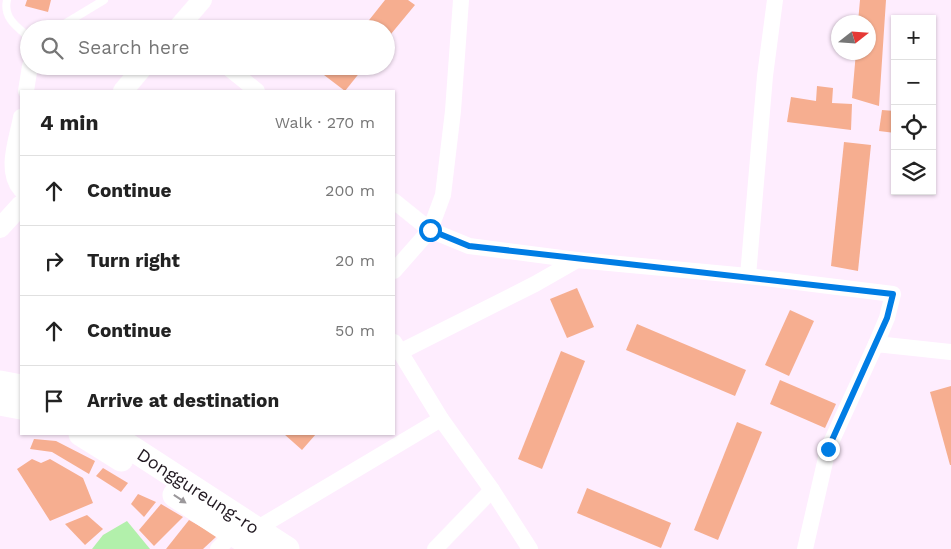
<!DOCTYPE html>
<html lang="en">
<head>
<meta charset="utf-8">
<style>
  :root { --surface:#fff; --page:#f6f6f6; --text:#222; --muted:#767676; --line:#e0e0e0 }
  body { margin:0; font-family:"Work Sans",sans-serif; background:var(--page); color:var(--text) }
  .controls { position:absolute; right:15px; top:15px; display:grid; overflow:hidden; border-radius:0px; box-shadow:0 1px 4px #0004 }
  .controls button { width:45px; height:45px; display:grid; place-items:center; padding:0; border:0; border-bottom:1px solid var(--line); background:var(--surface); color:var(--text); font:25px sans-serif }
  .compass { position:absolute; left:831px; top:15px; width:45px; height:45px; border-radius:50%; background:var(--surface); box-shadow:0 1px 4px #0004; rotate:73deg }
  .stop { position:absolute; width:15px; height:15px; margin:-11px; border:4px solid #007de4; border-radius:50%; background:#fff }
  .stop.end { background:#007de4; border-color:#fff; box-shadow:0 1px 5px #0008 }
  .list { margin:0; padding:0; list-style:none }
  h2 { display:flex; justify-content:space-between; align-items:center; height:65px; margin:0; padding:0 20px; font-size:21px }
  h2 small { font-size:16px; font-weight:400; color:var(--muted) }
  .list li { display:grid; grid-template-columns:32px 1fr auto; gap:15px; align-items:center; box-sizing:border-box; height:70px; padding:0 20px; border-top:1px solid var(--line) }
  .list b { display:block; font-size:19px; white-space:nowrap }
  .list em { font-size:16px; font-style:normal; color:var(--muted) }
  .icon { flex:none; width:28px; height:28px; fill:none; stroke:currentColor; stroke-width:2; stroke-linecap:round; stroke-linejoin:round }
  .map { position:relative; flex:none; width:951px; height:549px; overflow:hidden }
  .search { position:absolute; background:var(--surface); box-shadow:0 1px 4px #0004; left:20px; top:20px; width:375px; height:55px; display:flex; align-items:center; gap:12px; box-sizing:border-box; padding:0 18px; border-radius:28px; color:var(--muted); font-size:19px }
  .panel { position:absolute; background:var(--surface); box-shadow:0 1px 4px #0004; left:20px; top:90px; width:375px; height:345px; border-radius:0px }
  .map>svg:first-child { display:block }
</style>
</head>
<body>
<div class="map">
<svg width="951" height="549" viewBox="0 0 951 549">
  <rect width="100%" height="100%" fill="#feedfe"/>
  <!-- green -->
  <polygon fill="#b2f0ab" points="127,521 150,549 92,549 103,535"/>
  <!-- building -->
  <g fill="#f6ae90">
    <polygon points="27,0 51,0 48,12 25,6"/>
    <polygon points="385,0 408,0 415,5 386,40 386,29 362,29"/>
    <polygon points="860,0 886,0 879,106 852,98 856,52 868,52 868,22 858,22"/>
    <polygon points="331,66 365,66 345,91 324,75"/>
    <polygon points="817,86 833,88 832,103 852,104 851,130 787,122 791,97 816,101"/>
    <polygon points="882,110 895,111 895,133 879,131"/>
    <polygon points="844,142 871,145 858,271 831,266"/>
    <polygon points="577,288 594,327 567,338 550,299"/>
    <polygon points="790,310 814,321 789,376 765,365"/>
    <polygon points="637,324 746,370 735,396 626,350"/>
    <polygon points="561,351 585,361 542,469 518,459"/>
    <polygon points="780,380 836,404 825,428 770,404"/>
    <polygon points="951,386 951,465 950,465 930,392"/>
    <polygon points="737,422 762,432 718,540 694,530"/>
    <polygon points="284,434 316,434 302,450"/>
    <polygon points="34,439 56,441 95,461 89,474 52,452 30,449"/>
    <polygon points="32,459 41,463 50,459 83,478 93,503 50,521 17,469"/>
    <polygon points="103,468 128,483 121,492 96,476"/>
    <polygon points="587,488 671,523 661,548 577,513"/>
    <polygon points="138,494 156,502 144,517 131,504"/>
    <polygon points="161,504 183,517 154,546 139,530"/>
    <polygon points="87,515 103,529 85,545 65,524"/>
    <polygon points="189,520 217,536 203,549 166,549"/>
  </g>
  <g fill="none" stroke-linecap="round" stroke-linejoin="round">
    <!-- service -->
    <g stroke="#fff" stroke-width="8">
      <path d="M 7,0 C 3,18 17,27 29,37"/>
      <polyline points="56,29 104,0"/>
    </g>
    <!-- minor -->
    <g stroke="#fff" stroke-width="16">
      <polyline points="226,66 257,91"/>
      <polyline points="26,91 30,66"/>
      <path d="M 21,117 C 17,140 4,171 21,190"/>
      <polyline points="394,201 430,230 443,195 453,111 461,0"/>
      <polyline points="394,271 430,230 469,246 577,260 748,276 893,294 887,318 876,344"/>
      <polyline points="748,276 765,76 775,0"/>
      <polyline points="400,352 535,284 577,260"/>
      <polyline points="441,419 492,490 530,549"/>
      <polyline points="258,528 441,419 394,342"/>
      <polyline points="218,549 233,534"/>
      <polyline points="435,549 492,490"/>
      <polyline points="805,549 828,449 876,344 951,352"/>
    </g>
    <!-- tertiary -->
    <g stroke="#fff" stroke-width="20">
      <polyline points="177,29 202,0"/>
      <polyline points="123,91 144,66"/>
      <polyline points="0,228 21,205"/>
    </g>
    <!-- primary -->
    <g stroke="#fff" stroke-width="25">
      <polyline points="0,383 21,387"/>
      <polyline points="0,403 21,407"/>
      <polyline points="81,434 121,459"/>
      <path id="s1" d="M 110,434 L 287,549"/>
      <polyline points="175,495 257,549"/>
    </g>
  </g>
  <!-- one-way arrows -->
  <defs><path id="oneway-solid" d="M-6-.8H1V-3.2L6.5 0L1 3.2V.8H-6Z" transform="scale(1.25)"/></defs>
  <use fill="#9b989b" href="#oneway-solid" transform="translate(180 499) rotate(34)"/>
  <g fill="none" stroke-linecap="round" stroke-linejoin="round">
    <!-- route -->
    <polyline stroke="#007de4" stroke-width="6" points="430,230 469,246 893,294 887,318 828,449"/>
  </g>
  <g text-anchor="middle" stroke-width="5" stroke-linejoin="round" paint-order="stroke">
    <!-- street labels -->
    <g font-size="18" fill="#211921" stroke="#feedfe">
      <text dy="6" stroke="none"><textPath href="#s1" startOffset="105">Donggureung-ro</textPath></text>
    </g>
  </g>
</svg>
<div class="controls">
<button>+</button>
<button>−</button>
<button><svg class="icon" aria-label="locate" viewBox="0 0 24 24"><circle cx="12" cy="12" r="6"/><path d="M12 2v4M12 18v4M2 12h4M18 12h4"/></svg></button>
<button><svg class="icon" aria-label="layers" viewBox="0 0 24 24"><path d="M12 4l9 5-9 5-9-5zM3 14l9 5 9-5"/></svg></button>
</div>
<svg class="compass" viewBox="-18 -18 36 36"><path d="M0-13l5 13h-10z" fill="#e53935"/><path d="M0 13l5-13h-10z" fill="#767676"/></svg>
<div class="stop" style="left:430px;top:230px"></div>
<div class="stop end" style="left:828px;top:449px"></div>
<div class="search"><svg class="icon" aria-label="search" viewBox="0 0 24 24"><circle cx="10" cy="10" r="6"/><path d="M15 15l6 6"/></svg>Search here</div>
<section class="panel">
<h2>4 min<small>Walk · 270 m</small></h2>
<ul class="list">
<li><svg class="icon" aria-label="ahead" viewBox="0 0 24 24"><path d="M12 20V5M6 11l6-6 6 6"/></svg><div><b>Continue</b></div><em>200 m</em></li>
<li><svg class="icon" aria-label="right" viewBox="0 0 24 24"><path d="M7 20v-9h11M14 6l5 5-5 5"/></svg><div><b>Turn right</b></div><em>20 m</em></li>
<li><svg class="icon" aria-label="ahead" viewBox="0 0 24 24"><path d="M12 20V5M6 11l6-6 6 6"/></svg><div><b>Continue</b></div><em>50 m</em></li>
<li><svg class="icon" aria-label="arrive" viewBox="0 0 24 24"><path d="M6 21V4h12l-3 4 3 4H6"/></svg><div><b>Arrive at destination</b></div></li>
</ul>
</section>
</div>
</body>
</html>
